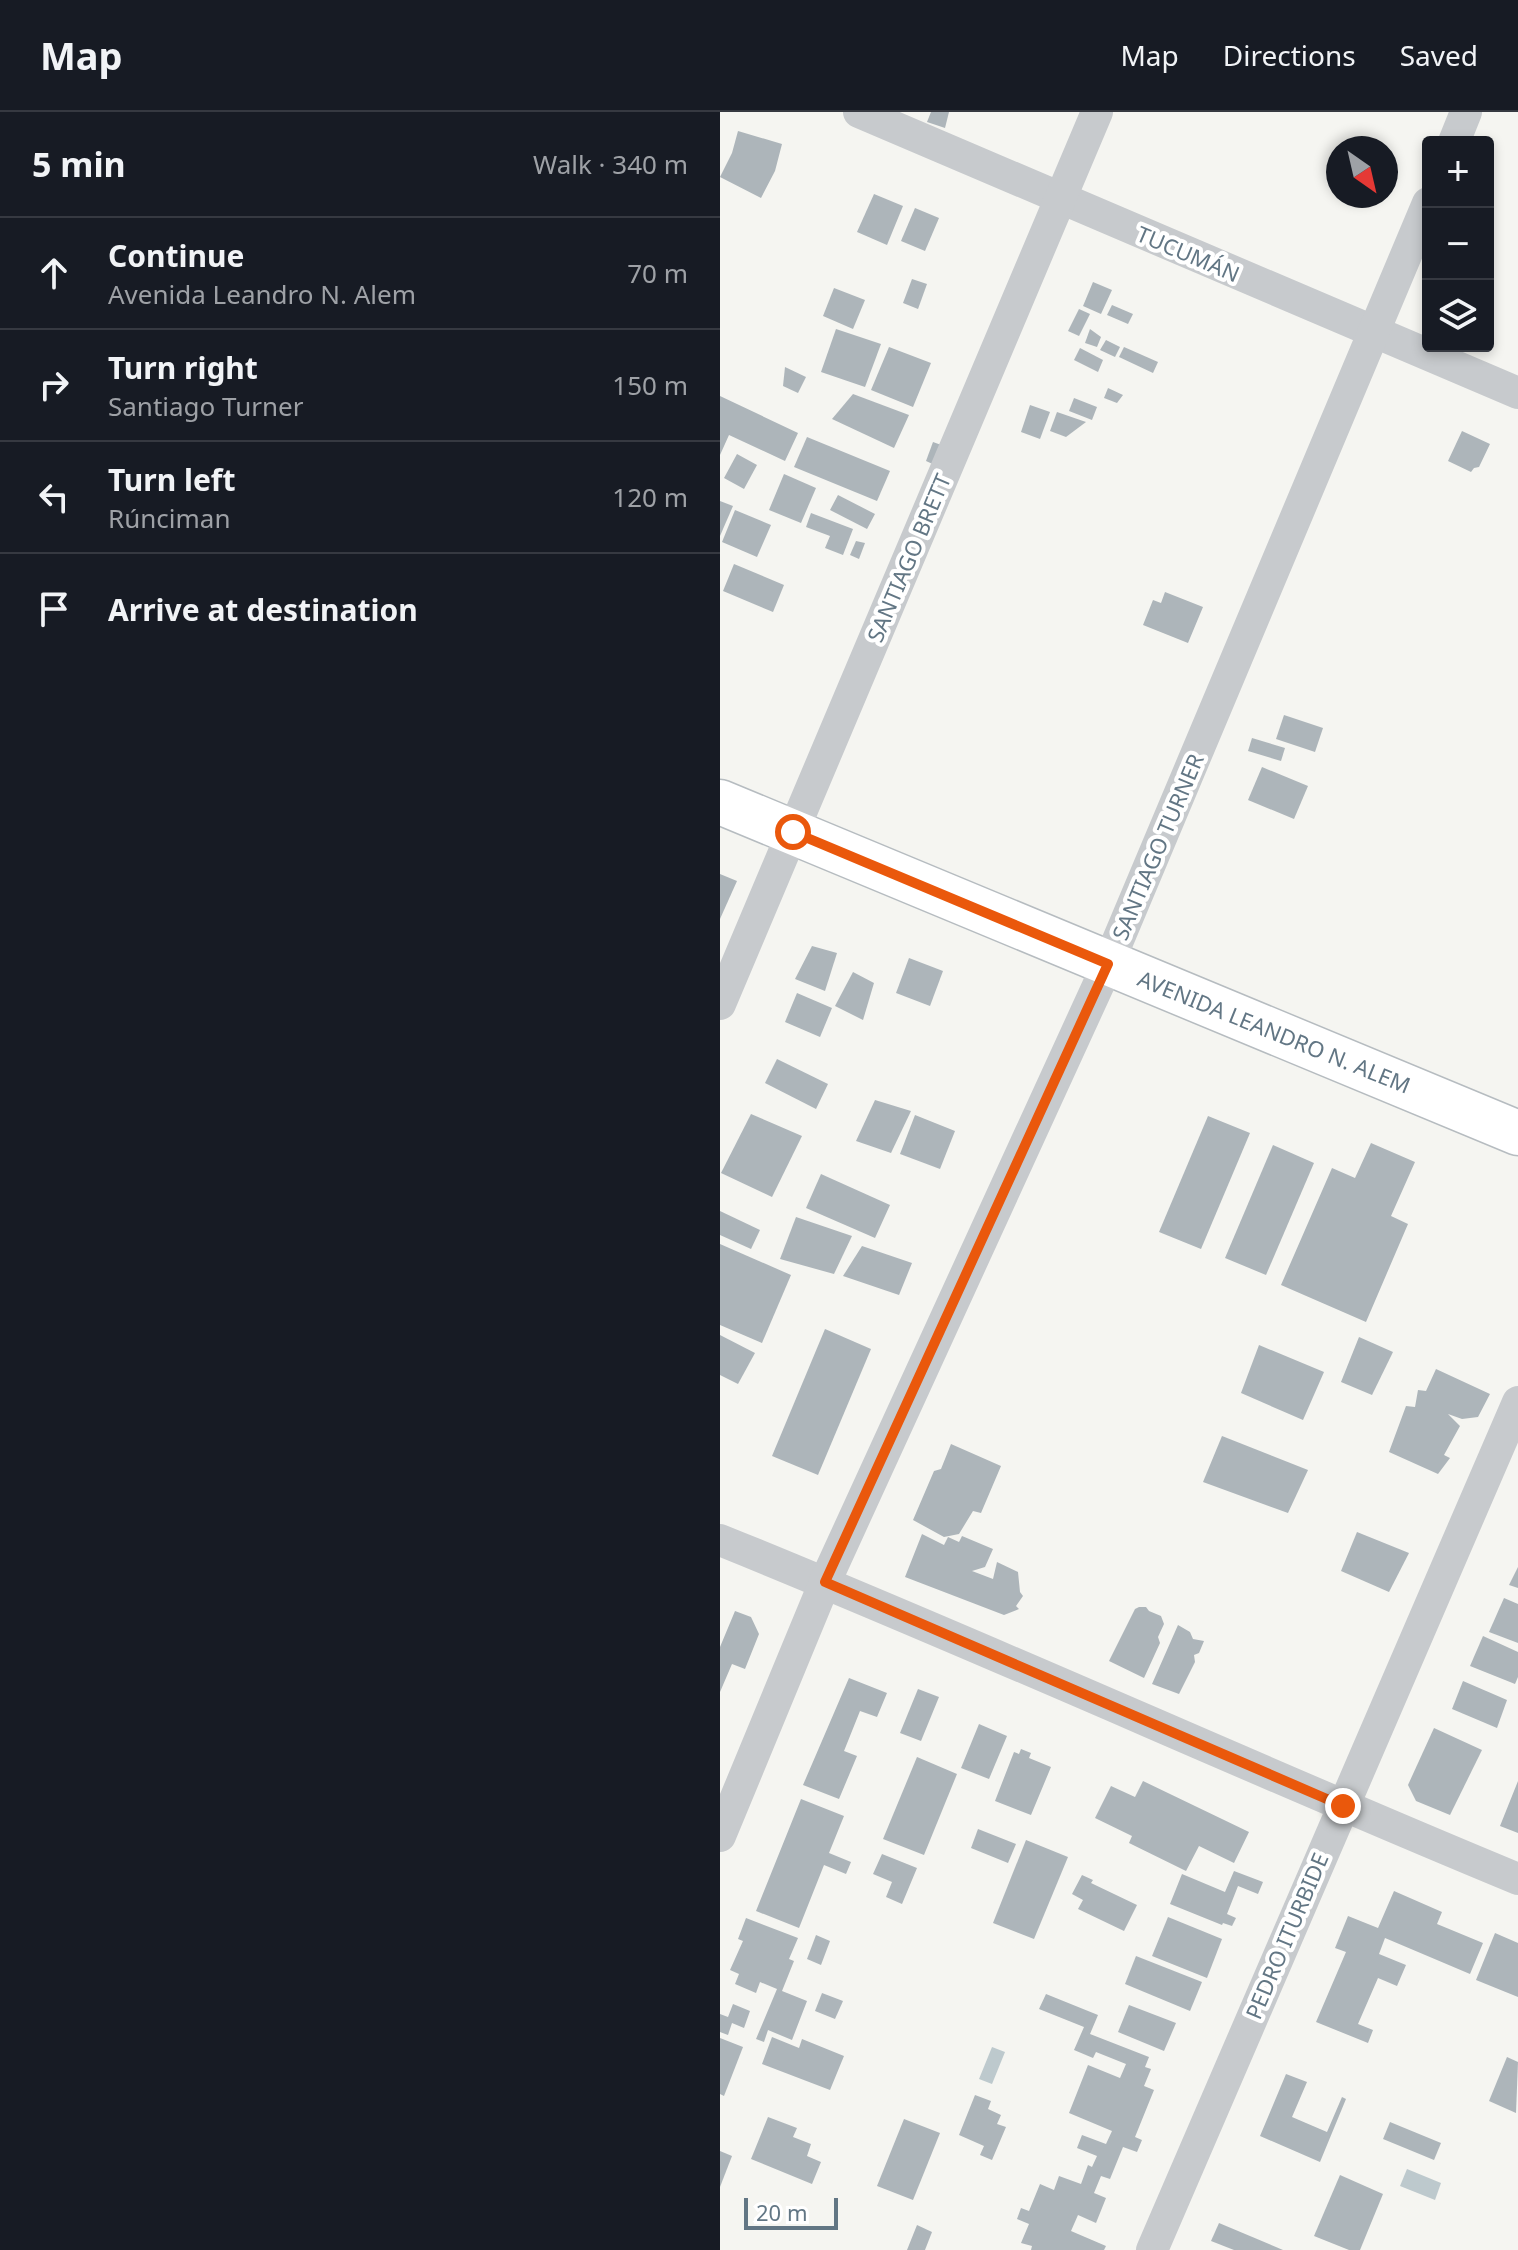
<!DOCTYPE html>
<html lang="en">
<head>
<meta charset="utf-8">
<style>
  :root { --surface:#171b24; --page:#242831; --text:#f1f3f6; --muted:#9ea1a6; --line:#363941 }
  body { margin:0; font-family:"Noto Sans",sans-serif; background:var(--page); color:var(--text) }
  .controls { position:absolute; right:24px; top:24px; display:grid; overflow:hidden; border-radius:8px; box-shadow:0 4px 12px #0003 }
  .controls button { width:72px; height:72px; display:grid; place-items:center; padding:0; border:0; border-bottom:2px solid var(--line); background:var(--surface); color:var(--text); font:40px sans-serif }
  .compass { position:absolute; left:606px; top:24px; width:72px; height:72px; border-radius:50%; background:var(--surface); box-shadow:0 4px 12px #0003; rotate:146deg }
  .scale { position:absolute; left:24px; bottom:20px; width:94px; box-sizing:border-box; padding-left:8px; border:4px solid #627684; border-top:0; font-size:22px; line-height:28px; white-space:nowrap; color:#627684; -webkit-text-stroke:6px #fff; paint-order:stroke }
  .stop { position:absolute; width:24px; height:24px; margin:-18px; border:6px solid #ea580c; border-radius:50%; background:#fff }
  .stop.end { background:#ea580c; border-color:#fff; box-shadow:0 2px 8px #0008 }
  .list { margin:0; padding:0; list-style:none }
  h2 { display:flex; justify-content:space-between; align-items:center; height:104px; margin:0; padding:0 32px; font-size:34px }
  h2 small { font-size:26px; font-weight:400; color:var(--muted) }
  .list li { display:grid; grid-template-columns:52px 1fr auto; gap:24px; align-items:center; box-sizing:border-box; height:112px; padding:0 32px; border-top:2px solid var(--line) }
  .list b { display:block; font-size:30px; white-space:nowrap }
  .list p { margin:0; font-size:26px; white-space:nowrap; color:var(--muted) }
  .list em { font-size:26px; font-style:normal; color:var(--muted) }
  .icon { flex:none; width:44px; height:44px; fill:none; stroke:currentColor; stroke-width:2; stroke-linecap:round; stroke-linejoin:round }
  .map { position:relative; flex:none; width:798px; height:2138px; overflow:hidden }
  header { display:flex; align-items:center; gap:48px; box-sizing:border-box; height:112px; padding:0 40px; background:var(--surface); border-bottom:2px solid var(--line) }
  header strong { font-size:38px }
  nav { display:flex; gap:44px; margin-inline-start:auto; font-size:28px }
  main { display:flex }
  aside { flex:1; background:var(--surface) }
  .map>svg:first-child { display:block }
</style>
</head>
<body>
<header>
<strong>Map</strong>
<nav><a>Map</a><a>Directions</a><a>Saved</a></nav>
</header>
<main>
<aside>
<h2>5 min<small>Walk · 340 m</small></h2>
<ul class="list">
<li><svg class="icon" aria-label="ahead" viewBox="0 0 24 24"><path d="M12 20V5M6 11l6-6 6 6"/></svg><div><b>Continue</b><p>Avenida Leandro N. Alem</p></div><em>70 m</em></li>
<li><svg class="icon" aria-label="right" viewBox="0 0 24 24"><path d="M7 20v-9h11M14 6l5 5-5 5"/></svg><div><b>Turn right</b><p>Santiago Turner</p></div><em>150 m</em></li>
<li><svg class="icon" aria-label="left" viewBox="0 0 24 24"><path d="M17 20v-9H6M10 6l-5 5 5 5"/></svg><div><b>Turn left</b><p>Rúnciman</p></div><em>120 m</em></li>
<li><svg class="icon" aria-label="arrive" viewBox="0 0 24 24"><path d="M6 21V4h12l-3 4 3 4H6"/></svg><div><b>Arrive at destination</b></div></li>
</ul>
</aside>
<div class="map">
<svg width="798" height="2138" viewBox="0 0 798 2138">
  <rect width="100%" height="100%" fill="#f5f5f1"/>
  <!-- water -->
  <g fill="#bdc9cd">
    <polygon points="272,1935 285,1940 272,1972 259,1967"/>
    <polygon points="687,2057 721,2071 715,2088 680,2074"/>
  </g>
  <!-- building -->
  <g fill="#adb5ba">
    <polygon points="211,0 229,0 225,16 207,10"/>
    <polygon points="18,19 62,32 55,59 41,86 0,65 12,41"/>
    <polygon points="154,82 183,94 167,133 137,120"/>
    <polygon points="195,96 219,106 205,139 181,129"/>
    <polygon points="192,167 207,172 198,197 183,191"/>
    <polygon points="373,170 392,178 381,202 363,194"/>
    <polygon points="114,176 145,188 133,217 103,204"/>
    <polygon points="392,193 413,202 408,212 387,203"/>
    <polygon points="359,197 370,202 359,224 348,219"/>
    <polygon points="116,217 161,232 145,275 101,260"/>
    <polygon points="370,217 381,225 377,235 365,231"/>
    <polygon points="386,228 400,235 395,245 380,238"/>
    <polygon points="169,235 211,251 193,295 151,278"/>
    <polygon points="404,235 438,250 433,261 399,245"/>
    <polygon points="360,236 383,248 378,260 354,248"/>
    <polygon points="65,255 86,265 78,281 63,274"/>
    <polygon points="388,276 403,283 397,291 384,286"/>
    <polygon points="133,282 189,303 174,336 112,307"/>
    <polygon points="0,284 78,321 65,349 9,323 0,343"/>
    <polygon points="354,286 377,295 372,308 349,299"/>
    <polygon points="310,293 330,300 320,327 301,320"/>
    <polygon points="337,300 366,310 346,325 330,319"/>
    <polygon points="742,319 770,332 759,355 754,356 751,360 728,349"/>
    <polygon points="87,325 170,359 157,389 74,355"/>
    <polygon points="213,330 224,334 217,354 206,349"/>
    <polygon points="17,342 37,353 24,377 4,366"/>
    <polygon points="64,362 96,376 81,411 49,398"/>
    <polygon points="118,383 155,402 147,417 110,398"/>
    <polygon points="0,389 13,394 0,424"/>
    <polygon points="15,398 51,413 37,445 2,430"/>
    <polygon points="91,401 133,417 123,443 105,436 110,424 86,415"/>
    <polygon points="136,429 145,431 139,447 130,443"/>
    <polygon points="14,452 64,473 53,500 3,479"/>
    <polygon points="445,480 483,495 468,531 423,513 433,488 441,491"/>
    <polygon points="564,603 603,616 595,640 556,627"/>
    <polygon points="532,626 565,636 561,649 528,639"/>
    <polygon points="542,655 588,674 574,707 528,688"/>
    <polygon points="0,762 17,769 0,807"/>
    <polygon points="92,834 117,841 105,879 75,867"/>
    <polygon points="189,846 223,859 210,894 176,881"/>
    <polygon points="133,860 154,871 143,908 115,894"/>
    <polygon points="77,881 112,896 100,925 65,910"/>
    <polygon points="57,947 108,972 96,997 45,971"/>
    <polygon points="155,988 191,999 171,1041 136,1029"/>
    <polygon points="31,1002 82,1024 52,1085 1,1061"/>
    <polygon points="195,1003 235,1019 220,1057 180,1042"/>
    <polygon points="488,1004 530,1021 481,1137 439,1120"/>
    <polygon points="651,1031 695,1050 671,1104 688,1112 646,1210 561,1173 612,1056 635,1066"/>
    <polygon points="553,1033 594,1051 546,1163 505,1146"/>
    <polygon points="101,1062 170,1093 155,1126 86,1096"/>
    <polygon points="0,1099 40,1118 31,1137 0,1123"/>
    <polygon points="76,1105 132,1124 114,1162 60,1147"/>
    <polygon points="0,1132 71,1163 42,1231 0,1213"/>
    <polygon points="142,1134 192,1151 179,1183 123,1164"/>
    <polygon points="105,1217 151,1237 98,1363 52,1344"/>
    <polygon points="0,1223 35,1241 18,1272 0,1263"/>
    <polygon points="639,1225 673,1240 652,1283 621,1270"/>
    <polygon points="539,1233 604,1260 583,1308 521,1281"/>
    <polygon points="716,1257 770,1282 758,1305 742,1307 728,1302 740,1314 724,1343 730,1346 718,1362 669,1340 686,1294 695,1295 698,1278 706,1279"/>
    <polygon points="502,1324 588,1358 568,1401 483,1370"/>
    <polygon points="231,1332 281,1354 261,1401 253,1399 239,1422 224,1425 193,1408 214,1359 221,1357"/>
    <polygon points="637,1420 689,1441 669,1480 621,1459"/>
    <polygon points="202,1422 224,1433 228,1425 239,1430 242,1424 273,1437 265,1455 252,1459 273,1467 277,1450 298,1460 300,1480 303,1484 296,1494 299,1497 284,1503 185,1465"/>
    <polygon points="798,1455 798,1476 789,1473"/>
    <polygon points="784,1486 798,1492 798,1531 769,1520"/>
    <polygon points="419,1495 426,1495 429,1499 441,1504 444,1512 438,1525 440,1531 424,1566 389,1549 415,1497"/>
    <polygon points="15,1499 31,1505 39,1522 25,1557 12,1552 0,1580 0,1535"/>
    <polygon points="458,1513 470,1520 473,1527 484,1529 479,1541 474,1543 475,1550 459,1582 432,1572"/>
    <polygon points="763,1524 798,1540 798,1565 795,1572 750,1554"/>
    <polygon points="129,1566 167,1581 157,1605 140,1599 124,1639 137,1644 119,1687 83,1673"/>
    <polygon points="743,1569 787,1588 777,1616 732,1597"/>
    <polygon points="198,1577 219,1585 201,1629 180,1621"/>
    <polygon points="259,1612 287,1624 269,1667 241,1656"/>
    <polygon points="714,1616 762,1638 730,1703 696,1689 688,1673"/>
    <polygon points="301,1637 311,1641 309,1646 331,1655 311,1703 275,1689 294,1640 299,1642"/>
    <polygon points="197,1645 237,1662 204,1743 163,1727"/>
    <polygon points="423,1669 529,1720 514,1751 479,1734 466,1759 409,1731 412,1724 375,1706 391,1674 415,1685"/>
    <polygon points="798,1669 798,1721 780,1714"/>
    <polygon points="81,1687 124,1704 109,1741 131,1750 126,1762 104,1753 79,1816 36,1799"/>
    <polygon points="258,1717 296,1732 288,1751 251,1736"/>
    <polygon points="306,1728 348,1745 314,1827 273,1811"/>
    <polygon points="162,1742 197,1756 182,1792 166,1785 172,1770 153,1762"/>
    <polygon points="514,1759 543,1770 538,1782 518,1774 507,1802 516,1806 512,1814 503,1811 502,1813 450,1792 462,1762 505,1780"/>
    <polygon points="362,1763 373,1768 371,1771 417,1793 404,1819 358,1797 363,1788 352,1782"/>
    <polygon points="674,1779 722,1800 717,1812 763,1831 750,1862 665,1826 659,1842 686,1853 677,1874 658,1866 638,1912 653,1918 648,1931 596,1910 626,1840 615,1836 628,1804 658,1816"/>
    <polygon points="448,1805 502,1827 487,1866 432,1844"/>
    <polygon points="26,1806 78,1826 69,1847 74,1849 62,1879 87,1889 72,1928 48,1918 44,1930 36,1927 57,1877 40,1870 36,1881 15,1872 19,1862 10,1858 23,1829 18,1827"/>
    <polygon points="775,1821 798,1831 798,1885 756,1868"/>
    <polygon points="96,1823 110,1829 101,1853 87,1847"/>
    <polygon points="416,1844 482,1870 470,1899 405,1872"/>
    <polygon points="102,1881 123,1889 115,1907 95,1899"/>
    <polygon points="326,1882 378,1903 370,1922 429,1945 425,1955 431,1957 424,1974 434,1978 415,2025 422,2028 417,2040 403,2035 390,2067 381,2064 374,2081 386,2086 376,2111 358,2103 351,2119 386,2134 384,2138 311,2138 312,2134 301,2131 309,2112 297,2107 301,2096 309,2099 320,2072 334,2078 339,2064 361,2072 368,2053 372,2055 377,2044 357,2036 362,2023 386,2032 392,2019 349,2001 368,1953 400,1966 406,1952 376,1940 373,1946 354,1938 364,1915 319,1897"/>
    <polygon points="13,1892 30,1899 24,1916 12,1911 8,1923 0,1920 0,1902 8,1905"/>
    <polygon points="409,1893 456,1911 444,1939 398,1920"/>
    <polygon points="52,1925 79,1936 82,1927 124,1944 110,1978 42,1952"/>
    <polygon points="0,1926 23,1935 4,1984 0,1982"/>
    <polygon points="787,1945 798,1950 796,2001 769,1989"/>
    <polygon points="566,1962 587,1970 572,2005 607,2020 622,1985 626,1987 600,2050 540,2024"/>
    <polygon points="255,1983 271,1989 268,1997 281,2003 277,2012 286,2015 272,2048 260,2043 264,2034 239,2023"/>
    <polygon points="48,2005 77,2016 73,2025 91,2032 87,2044 101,2050 92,2072 31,2047"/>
    <polygon points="184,2007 220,2021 193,2088 157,2074"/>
    <polygon points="670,2010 721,2031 714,2048 663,2027"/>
    <polygon points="0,2039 12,2044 0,2075"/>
    <polygon points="620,2063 663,2082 640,2138 629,2138 594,2124"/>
    <polygon points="499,2111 563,2138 514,2138 491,2129"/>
    <polygon points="197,2113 212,2120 205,2138 187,2138"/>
  </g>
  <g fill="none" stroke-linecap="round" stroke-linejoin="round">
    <!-- secondary casing -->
    <g stroke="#b6bcc0" stroke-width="47">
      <polyline id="secondary" points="0,690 798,1021"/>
    </g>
    <!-- street -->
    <g stroke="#c7cacd" stroke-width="32">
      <polyline points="139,0 798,281"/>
      <polyline points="734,30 746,0"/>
      <polyline points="0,892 377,0"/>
      <path d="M 0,1428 C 268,1536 531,1657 798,1767"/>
      <polyline points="0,1724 105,1470 388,852 708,91"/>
      <polyline points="432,2138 798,1290"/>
    </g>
    <!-- secondary -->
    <use href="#secondary" stroke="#fff" stroke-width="44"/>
  </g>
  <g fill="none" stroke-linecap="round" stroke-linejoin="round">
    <!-- route -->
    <polyline stroke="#ea580c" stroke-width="10" points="73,720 388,852 105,1470 623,1694"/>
  </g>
  <g text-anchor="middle" stroke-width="8" stroke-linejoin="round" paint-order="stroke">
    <!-- street labels -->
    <g font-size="22" fill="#627684" stroke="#fff">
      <text transform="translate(468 142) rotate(23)" y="8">TUCUMÁN</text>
      <text transform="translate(189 446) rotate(-67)" y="8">SANTIAGO BRETT</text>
      <text transform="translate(438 735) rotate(-67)" y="8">SANTIAGO TURNER</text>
      <text transform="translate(554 920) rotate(22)" y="8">AVENIDA LEANDRO N. ALEM</text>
      <text transform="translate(567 1824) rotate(-67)" y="8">PEDRO ITURBIDE</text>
    </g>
  </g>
</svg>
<div class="controls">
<button>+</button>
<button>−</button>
<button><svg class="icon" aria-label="layers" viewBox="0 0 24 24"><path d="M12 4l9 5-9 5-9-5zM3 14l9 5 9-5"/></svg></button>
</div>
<svg class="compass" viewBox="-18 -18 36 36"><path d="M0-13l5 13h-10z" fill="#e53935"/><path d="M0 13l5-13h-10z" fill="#9ea1a6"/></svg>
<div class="scale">20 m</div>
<div class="stop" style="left:73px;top:720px"></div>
<div class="stop end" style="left:623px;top:1694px"></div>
</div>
</main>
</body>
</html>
